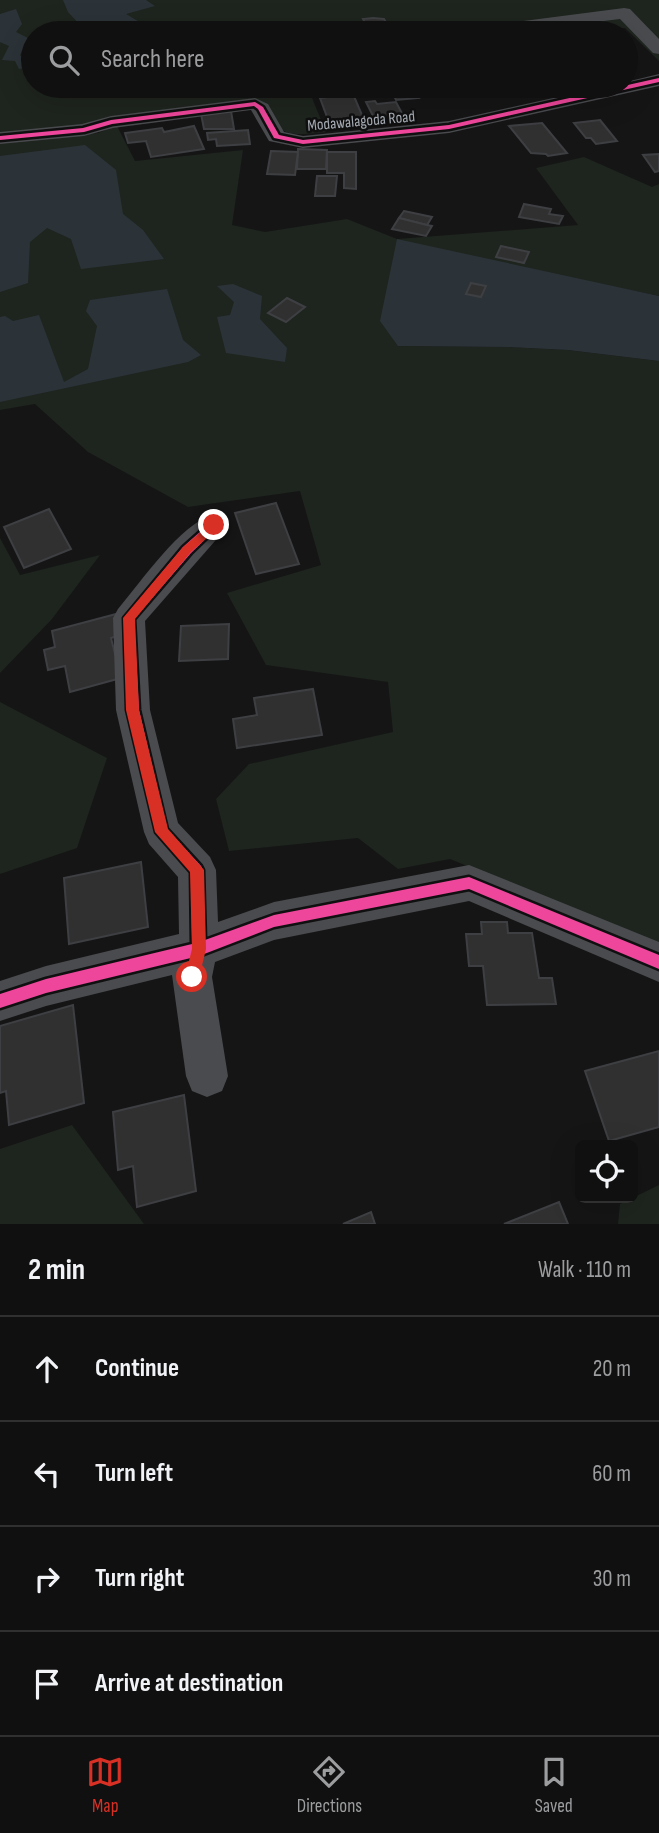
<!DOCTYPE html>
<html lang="en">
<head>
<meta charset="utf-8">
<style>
  :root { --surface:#101010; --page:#1e1e1e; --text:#f1f3f6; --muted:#9c9d9f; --line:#303030; --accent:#d93025 }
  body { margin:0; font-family:"Sofia Sans Condensed",sans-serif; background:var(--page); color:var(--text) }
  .controls { position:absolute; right:21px; bottom:21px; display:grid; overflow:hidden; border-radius:10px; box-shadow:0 7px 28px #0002 }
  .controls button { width:63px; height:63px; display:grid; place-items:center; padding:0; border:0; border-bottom:2px solid var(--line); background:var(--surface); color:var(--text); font:35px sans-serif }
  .stop { position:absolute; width:21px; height:21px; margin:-16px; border:5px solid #d93025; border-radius:50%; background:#fff }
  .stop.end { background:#d93025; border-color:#fff; box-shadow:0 2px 7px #0008 }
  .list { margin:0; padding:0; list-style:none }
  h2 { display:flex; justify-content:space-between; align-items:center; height:91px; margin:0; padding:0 28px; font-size:30px }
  h2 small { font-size:23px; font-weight:400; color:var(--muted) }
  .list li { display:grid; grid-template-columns:46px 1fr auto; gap:21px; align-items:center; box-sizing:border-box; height:105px; padding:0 28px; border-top:2px solid var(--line) }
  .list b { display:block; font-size:26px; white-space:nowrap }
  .list em { font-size:23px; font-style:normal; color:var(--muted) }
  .icon { flex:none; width:38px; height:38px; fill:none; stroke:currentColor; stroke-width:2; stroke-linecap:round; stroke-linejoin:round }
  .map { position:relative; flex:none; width:659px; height:1224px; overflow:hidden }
  .search { position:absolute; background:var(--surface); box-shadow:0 7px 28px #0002; left:21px; right:21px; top:21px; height:77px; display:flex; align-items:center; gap:18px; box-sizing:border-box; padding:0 24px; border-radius:38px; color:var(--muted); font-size:26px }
  .sheet { height:511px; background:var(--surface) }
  nav { display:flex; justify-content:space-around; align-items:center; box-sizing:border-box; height:98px; border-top:2px solid var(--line); background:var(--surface); font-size:19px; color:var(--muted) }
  nav a { display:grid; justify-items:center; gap:4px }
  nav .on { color:var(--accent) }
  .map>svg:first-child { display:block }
</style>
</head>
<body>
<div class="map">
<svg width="659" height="1224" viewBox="0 0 659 1224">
  <rect width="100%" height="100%" fill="#151516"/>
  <!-- green -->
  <g fill="#1e241e">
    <path d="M 0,0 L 659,0 L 659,61 L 625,28 L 577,33 L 33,33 L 33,86 L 361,86 L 310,93 L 326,132 C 280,137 284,135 256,100 L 77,127 L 0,133 Z"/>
    <polygon points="117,126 135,161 243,150 232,225 265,232 347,219 397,239 578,225 536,168 584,157 652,187 659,184 659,296 537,271 398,346 508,347 568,350 659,361 659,945 450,859 398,869 358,838 229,851 216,799 249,764 393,732 388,682 266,665 227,593 321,565 300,491 188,507 88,452 35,404 0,410 0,141 98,133"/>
    <polygon points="0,538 20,575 100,555 52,619 0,673"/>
    <polygon points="0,702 107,758 77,848 0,874"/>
    <polygon points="72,1125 144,1224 0,1224 0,1149"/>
    <polygon points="659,1185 659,1224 618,1224 620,1204"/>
  </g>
  <!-- water -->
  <g fill="#2c3338">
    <polygon points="63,0 146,0 155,6 126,14 141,23 85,30 68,12"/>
    <polygon points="16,9 22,24 16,32 30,39 20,55 28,67 19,69 15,61 2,60 9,46 0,42 0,14"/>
    <polygon points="85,145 116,170 123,214 143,230 164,259 81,269 71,239 47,228 30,242 28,283 0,292 0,156"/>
    <polygon points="397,239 659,296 659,361 568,350 508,347 398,346 380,321"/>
    <polygon points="233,284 262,296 260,319 287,348 285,362 226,353 217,317 230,315 234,302 217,286"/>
    <polygon points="167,289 183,340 201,355 188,362 0,402 0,317 5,316 13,321 39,315 64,382 88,369 97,326 86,311 90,300"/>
  </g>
  <!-- building -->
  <g fill="#303031" stroke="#3e3f42" stroke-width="2">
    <polygon points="373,18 384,19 392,33 363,33 359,27 367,26 363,19"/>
    <polygon points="542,86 564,86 569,91 550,94"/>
    <polygon points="413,87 419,98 396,100 391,89"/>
    <polygon points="353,94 365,122 330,125 320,98"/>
    <polygon points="375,101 377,104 396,102 405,119 376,122 366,102"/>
    <polygon points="231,111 234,129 204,129 201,114"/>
    <polygon points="600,120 617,141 596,144 591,138 586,138 574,123"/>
    <polygon points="542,123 567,153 548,156 546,154 531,153 509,126"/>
    <polygon points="194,126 204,149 151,157 146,141 128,143 125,133 162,128 164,132"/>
    <polygon points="248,130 250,144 217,146 216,139 208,140 207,133"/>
    <polygon points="298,149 327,150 326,169 297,169"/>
    <polygon points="271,151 298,152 295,175 267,174"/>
    <polygon points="327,152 356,152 356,189 344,188 344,173 327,173"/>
    <polygon points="659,154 659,171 655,172 643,155"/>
    <polygon points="317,176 337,176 335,196 315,196"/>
    <polygon points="524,204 551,209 549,214 563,216 559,224 519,217"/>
    <polygon points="404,211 432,217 427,225 399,218"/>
    <polygon points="399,218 427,225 432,226 426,236 392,229"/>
    <polygon points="501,246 529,252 524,263 496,257"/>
    <polygon points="471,283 486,286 481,297 466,294"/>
    <polygon points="287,298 305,307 286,322 268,313"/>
    <polygon points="276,503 299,564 256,574 235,513"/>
    <polygon points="49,509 71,549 24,568 4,527"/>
    <polygon points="116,614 121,635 111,638 121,678 70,692 65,666 48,670 44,650 55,647 52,631"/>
    <polygon points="229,624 228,659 179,661 181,626"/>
    <polygon points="313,689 322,735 237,748 233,719 257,715 254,698"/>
    <polygon points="141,862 148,927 69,944 64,878"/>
    <polygon points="481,922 507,922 508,933 532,933 539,978 552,978 556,1004 487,1005 483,966 469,966 466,934 482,934"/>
    <polygon points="73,1005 84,1103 9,1125 6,1091 0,1093 0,1026"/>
    <polygon points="659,1051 659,1127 609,1141 585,1071"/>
    <polygon points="184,1095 196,1191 137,1207 133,1166 118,1170 113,1112"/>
    <polygon points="559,1202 568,1224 504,1224"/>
    <polygon points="371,1212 375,1224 343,1224"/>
  </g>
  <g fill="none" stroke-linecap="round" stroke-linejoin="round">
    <!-- minor -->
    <g fill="#4a4b4e" fill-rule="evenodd">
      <polygon points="624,8 630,9 659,39 659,54 653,53 620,19 508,33 485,33 483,30 492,25"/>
      <polygon points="659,74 659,86 449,133 303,148 269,141 251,110 113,128 84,136 0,144 0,132 82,124 111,116 255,98 268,104 284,132 303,136 449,121 607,86 626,86 626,82"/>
      <path d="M 214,514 L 224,517 L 229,525 L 145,621 L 150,710 L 178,823 L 210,857 L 216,870 L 218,922 L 274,902 L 469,865 L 659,942 L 659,982 L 469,901 L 274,940 L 215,962 L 212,977 L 228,1076 L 222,1091 L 207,1097 L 192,1091 L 186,1076 L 172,975 L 46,1006 L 0,1021 L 0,981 L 46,966 L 179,934 L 178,877 L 149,844 L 144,832 L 116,710 L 113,618 L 118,609 C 141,582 180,524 214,514 Z"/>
    </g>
    <!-- cycleway casing -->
    <g stroke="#101011" stroke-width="5">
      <g id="cycleway">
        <polygon points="659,78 659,82 449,129 303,144 274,138 258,109 254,106 112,124 84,132 0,140 0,136 83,128 111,120 255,102 263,107 279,135 303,140 449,125"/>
        <polygon points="214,521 219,525 217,528 191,553 134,619 139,710 167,829 201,866 203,870 205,940 274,915 469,877 659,955 659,969 469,889 274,927 199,956 46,993 0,1008 0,994 46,979 192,944 191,872 156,832 127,710 124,618 183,547 211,522"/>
      </g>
    </g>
    <!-- cycleway -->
    <use href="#cycleway" fill="#ed469a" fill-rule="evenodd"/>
  </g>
  <!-- route -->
  <polygon fill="#d93025" points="214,521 218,522 218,528 191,552 135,619 139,710 168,829 204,870 206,949 198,982 192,984 187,982 185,977 192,949 190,872 155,832 126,710 123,618 183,547"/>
  <g text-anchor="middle" stroke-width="5" stroke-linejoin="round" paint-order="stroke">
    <!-- far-street labels -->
    <g font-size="16" fill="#a7adb5" stroke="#101011">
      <text transform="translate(361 120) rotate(-5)" y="6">Modawalagoda Road</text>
    </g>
  </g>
</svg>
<div class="controls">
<button><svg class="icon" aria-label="locate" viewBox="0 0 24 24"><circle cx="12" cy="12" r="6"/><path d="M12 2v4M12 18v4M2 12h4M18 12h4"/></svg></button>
</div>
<div class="stop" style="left:192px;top:977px"></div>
<div class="stop end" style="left:214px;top:525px"></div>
<div class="search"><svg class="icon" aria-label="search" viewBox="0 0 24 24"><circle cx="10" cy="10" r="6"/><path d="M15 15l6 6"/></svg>Search here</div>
</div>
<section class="sheet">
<h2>2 min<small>Walk · 110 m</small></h2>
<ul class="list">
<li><svg class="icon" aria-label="ahead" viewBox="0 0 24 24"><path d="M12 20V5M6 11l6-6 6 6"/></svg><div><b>Continue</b></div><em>20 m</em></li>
<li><svg class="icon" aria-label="left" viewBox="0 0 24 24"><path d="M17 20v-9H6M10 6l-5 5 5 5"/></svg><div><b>Turn left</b></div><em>60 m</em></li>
<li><svg class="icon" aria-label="right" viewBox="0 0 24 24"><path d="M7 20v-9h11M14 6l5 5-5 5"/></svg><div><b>Turn right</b></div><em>30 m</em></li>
<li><svg class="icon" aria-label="arrive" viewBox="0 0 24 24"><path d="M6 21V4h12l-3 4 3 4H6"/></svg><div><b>Arrive at destination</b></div></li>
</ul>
</section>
<nav>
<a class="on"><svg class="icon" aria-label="map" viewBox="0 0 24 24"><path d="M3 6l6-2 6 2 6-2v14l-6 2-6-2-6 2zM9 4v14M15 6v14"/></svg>Map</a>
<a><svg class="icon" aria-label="directions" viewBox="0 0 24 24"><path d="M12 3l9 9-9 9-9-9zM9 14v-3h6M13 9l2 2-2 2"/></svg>Directions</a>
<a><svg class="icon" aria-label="saved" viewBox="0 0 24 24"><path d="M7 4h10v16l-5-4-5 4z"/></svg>Saved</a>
</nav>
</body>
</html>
